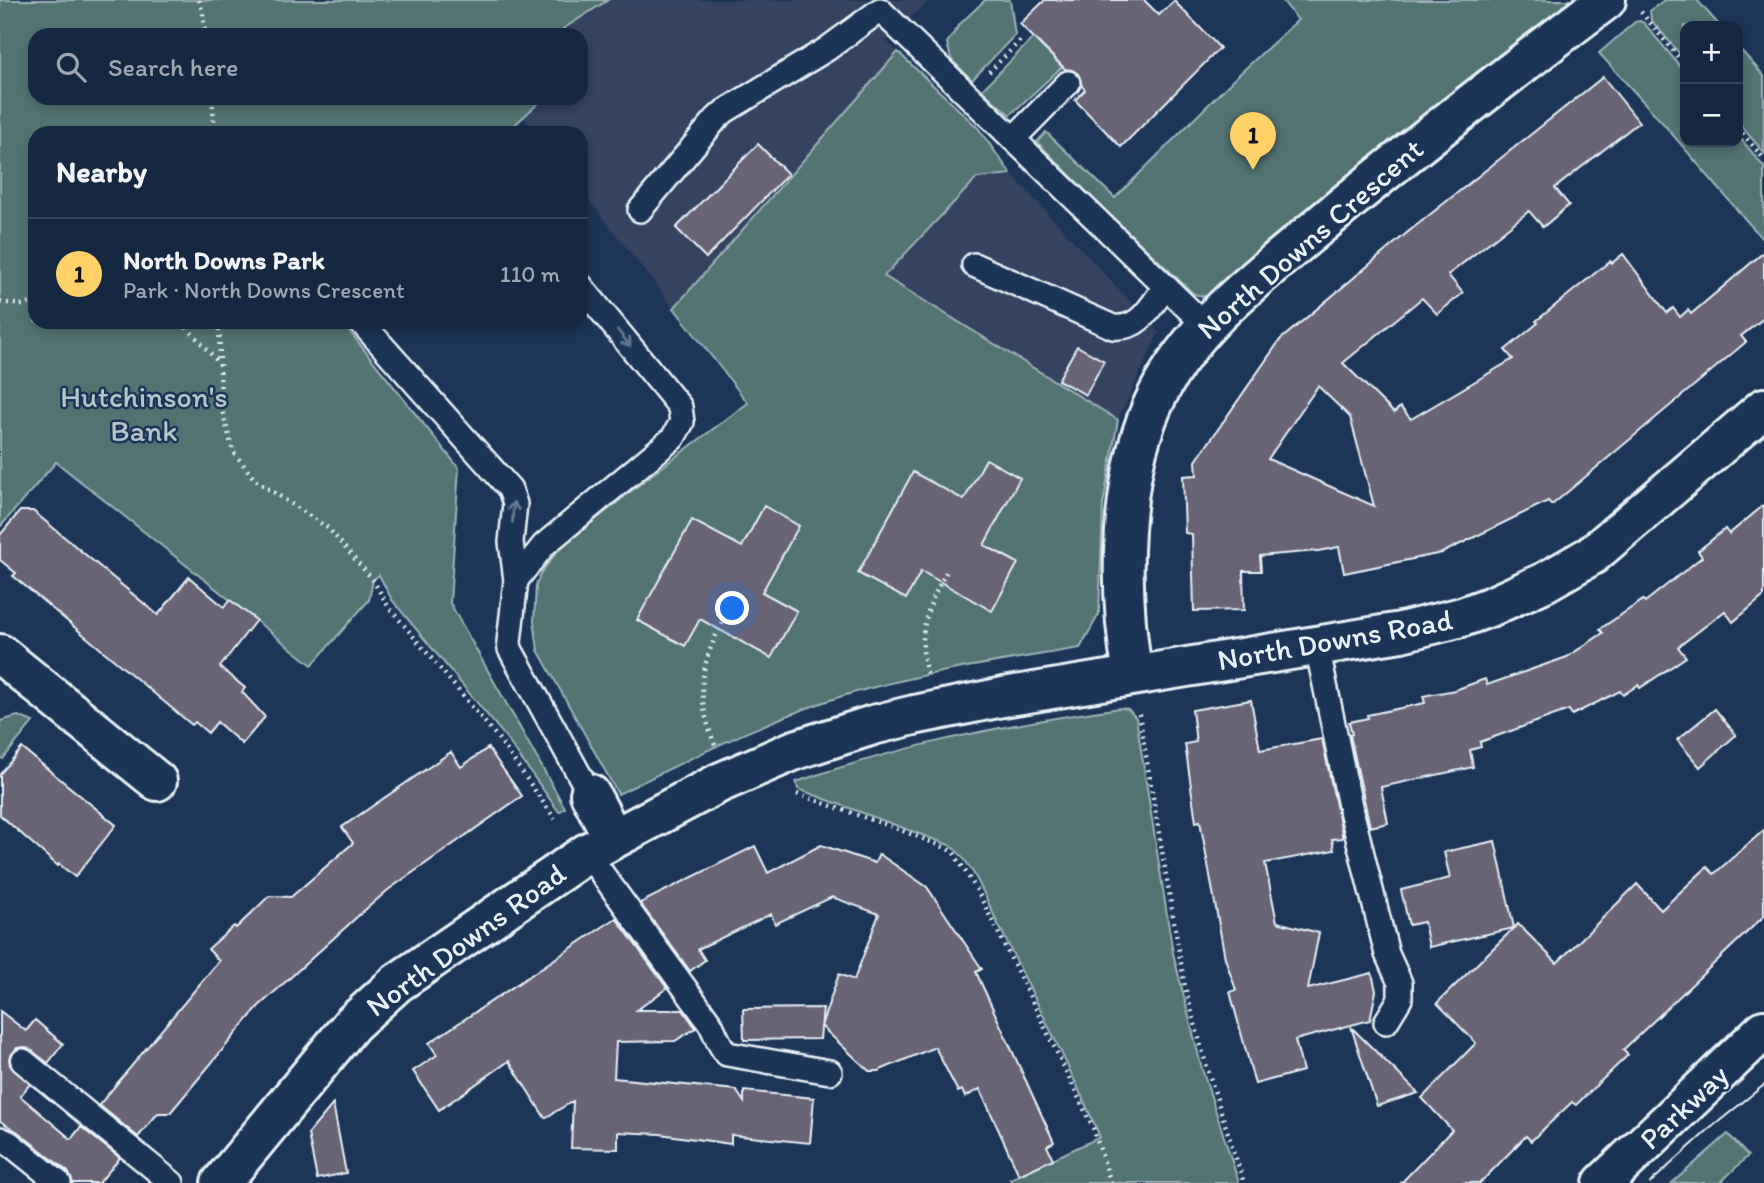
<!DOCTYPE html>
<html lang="en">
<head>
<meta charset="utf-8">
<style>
  :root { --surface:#162841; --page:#23344c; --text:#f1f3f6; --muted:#9ea6b1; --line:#35445a; --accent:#ffd166 }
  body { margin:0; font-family:Itim,sans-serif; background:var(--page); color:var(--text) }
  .controls { position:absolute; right:21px; top:21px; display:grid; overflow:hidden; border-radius:14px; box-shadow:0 4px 10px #0003 }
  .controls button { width:63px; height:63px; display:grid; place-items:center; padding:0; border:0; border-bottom:2px solid var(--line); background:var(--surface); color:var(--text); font:35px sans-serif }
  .you { position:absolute; left:733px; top:609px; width:24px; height:24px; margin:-18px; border:5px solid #fff; border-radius:50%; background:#1a73e8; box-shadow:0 0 0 10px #1a73e833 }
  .badge { display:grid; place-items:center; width:46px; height:46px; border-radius:50%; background:var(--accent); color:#111; font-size:23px; font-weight:700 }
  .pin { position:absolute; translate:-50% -58px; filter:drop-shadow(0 2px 4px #0008) }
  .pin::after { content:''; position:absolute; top:37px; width:24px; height:21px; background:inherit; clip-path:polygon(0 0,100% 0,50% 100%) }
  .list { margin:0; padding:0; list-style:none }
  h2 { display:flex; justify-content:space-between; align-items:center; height:91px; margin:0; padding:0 28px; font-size:30px }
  h2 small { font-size:23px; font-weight:400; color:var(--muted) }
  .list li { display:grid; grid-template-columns:46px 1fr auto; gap:21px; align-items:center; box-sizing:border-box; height:112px; padding:0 28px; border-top:2px solid var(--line) }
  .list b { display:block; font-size:26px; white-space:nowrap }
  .list p { margin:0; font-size:23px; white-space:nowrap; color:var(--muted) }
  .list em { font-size:23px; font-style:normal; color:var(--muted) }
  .icon { flex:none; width:38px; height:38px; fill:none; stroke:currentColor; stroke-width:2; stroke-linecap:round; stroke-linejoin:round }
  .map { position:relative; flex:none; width:1764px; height:1183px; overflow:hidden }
  .search { position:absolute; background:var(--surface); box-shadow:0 4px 10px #0003; left:28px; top:28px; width:560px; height:77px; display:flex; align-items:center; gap:18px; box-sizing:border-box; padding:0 24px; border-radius:21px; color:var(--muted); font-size:26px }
  .panel { position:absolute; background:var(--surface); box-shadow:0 4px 10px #0003; left:28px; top:126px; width:560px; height:203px; border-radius:21px }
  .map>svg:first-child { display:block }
</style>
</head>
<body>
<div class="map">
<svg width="1764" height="1183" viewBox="0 0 1764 1183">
  <rect width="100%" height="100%" fill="#1d3557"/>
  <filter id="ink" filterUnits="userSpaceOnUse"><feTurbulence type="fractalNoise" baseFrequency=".0143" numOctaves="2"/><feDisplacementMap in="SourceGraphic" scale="14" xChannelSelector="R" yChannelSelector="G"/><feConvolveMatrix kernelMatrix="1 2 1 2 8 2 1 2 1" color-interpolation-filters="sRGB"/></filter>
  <g filter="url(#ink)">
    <!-- built -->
    <g fill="#344360">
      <polygon points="608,0 930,0 887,41 898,52 674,308 581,190 581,133 536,133 524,118 544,98 581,98 581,60 587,53 581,47 581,35 569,35 563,30"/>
      <polygon points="1011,174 1159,332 1118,420 884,276 977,178"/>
    </g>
    <!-- green -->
    <g fill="#527373" stroke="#9db2b6" stroke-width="2">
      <polygon points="0,0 608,0 563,29 569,35 35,35 35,98 544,98 506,133 35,133 35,322 342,322 459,468 450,603 565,808 559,812 504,735 392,600 379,575 373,580 369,600 312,665 56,462 0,527"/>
      <polygon points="985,0 1010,0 1015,35 972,80 951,59 947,43 960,24"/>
      <polygon points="1282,0 1576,0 1216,293 1207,297 1194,294 1103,208 1037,142 1046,132 1115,198 1236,77 1298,20"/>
      <polygon points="1664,0 1697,0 1720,26 1685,26 1685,60 1651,20 1650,11"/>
      <polygon points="1640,21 1644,23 1685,72 1685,142 1738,142 1738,135 1764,167 1764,241 1660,120 1599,53 1635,22"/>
      <polygon points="1033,38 1062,67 1010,115 982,90"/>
      <polygon points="1738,47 1764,76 1764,153 1738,122"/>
      <path d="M 898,52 L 978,128 L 1011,174 L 977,178 L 884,276 L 1118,420 L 1103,505 L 1099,614 L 1080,648 C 1002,661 925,672 849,694 C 769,718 694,757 618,794 L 538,650 L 534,621 L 536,585 L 541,573 L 559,549 L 654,473 L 748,403 L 674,308 Z"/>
      <path d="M 1120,708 L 1128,709 L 1136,718 L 1173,953 L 1202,1069 L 1239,1183 L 1014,1183 L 1010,1179 L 1100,1137 C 1070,1067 1035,999 1001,930 C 989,907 972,858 949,845 L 798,789 L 796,782 C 903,745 1008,724 1120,708 Z"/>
      <polygon points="18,716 33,722 3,759 0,757 0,721"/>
      <polygon points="1728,1134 1748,1156 1720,1183 1672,1183"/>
    </g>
    <!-- building -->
    <g fill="#696476" stroke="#e8f1f8" stroke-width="2" fill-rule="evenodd">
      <polygon points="1045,0 1144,0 1159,15 1174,1 1220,48 1121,147 1075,100 1085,90 1082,86 1078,74 1072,70 1065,69 1020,24"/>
      <path d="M 1603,77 L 1639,122 L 1555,188 L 1569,205 L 1543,227 L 1529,211 L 1448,275 L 1463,293 L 1437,314 L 1422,298 L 1343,363 L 1394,413 L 1400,407 L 1411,419 L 1513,359 L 1505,350 L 1538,323 L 1536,321 L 1610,261 L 1612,263 L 1623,254 L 1667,313 L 1673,308 L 1680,317 L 1688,310 L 1691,314 L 1764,252 L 1764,318 L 1741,336 L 1746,342 L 1552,505 L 1548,501 L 1442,553 L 1344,573 L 1339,547 L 1318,551 L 1260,556 L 1261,571 L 1243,571 L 1244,610 L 1194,611 L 1192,534 L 1185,533 L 1183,476 L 1197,475 L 1196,461 L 1280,340 L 1408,232 ZM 1318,386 L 1350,417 L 1374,506 L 1268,459 Z"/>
      <polygon points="758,144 788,174 706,258 676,228"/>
      <polygon points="1077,346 1104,361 1086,395 1058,380"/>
      <polygon points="986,459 1020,478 984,545 1018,563 992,611 921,571 906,599 858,573 913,472 964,500"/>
      <polygon points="1764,505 1764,596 1733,622 1725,611 1678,647 1686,657 1640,688 1638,685 1623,695 1620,691 1572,715 1569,710 1480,742 1481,747 1470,750 1473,767 1381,787 1388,823 1370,827 1350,735 1352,734 1349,722 1368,718 1367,715 1425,703 1423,696 1455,690 1485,679 1487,685 1567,657 1603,633 1600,629 1643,600 1645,602 1702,557 1698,551 1725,529 1729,534"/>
      <polygon points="764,506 799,526 762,592 797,611 771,658 700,619 685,646 637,620 692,520 742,547"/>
      <polygon points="20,511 33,511 158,615 189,577 224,607 230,600 256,620 220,667 245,688 242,692 265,717 242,744 217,722 208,733 195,722 192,725 13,576 16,573 0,560 0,535"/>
      <polygon points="1251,700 1260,750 1322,739 1342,833 1342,838 1332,839 1334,850 1265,863 1277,922 1319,933 1308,989 1372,973 1376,991 1370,1020 1295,1040 1303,1071 1255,1084 1230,992 1236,990 1225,958 1200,821 1196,822 1185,744 1196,742 1192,710"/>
      <polygon points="1715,709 1736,735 1700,767 1677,740"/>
      <polygon points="22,748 116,825 75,877 59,864 58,866 0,815 0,774"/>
      <polygon points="488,748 522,796 388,890 358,916 258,1007 170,1113 158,1113 138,1137 99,1105 219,961 208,949 234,926 236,928 269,896 291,897 353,843 342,827 451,752 461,767"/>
      <polygon points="1764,830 1764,916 1623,1050 1628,1055 1576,1105 1572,1102 1531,1141 1526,1136 1480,1183 1401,1183 1452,1130 1422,1098 1476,1043 1437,1003 1518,924 1557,963 1637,884 1661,910 1707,867 1714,874"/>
      <polygon points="1495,841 1514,928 1429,947 1424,922 1409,925 1401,890 1450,878 1444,852"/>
      <polygon points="821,845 875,863 879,854 927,887 982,969 976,972 1054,1142 1047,1146 1053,1159 1019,1175 980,1089 965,1097 962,1090 958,1092 935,1047 878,1071 869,1071 821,1026 839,974 854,980 879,914 832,897 775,924 771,914 698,949 705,960 690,971 640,903 755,846 768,873"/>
      <polygon points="616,918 667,988 637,1010 683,1010 696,1028 675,1041 616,1042 614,1078 736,1090 744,1102 744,1091 814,1098 810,1143 731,1135 731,1144 660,1134 618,1132 618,1149 571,1148 573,1101 545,1118 509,1061 439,1110 413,1071 437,1055 429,1043"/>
      <polygon points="823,1008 820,1039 744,1040 743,1009"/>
      <polygon points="0,1011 26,1031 35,1020 63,1044 48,1063 31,1050 25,1047 17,1048 9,1058 10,1065 30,1084 20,1096 71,1139 81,1127 120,1158 99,1183 73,1183 68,1172 18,1132 0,1121"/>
      <polygon points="1351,1027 1418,1093 1377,1106"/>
      <polygon points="333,1104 346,1173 317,1179 308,1134"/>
    </g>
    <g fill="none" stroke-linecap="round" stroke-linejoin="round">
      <!-- lane casing -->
      <g stroke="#e8f1f8" stroke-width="28">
        <g id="lane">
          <polyline points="1013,139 1068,83"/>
          <polyline points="640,210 716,119 725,111 827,49 880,10 1205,325"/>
          <path d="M 974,265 L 1113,327 C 1140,330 1151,306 1165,287"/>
          <polyline points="361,322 510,489 515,504 511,542 516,580 509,642 510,649 590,794"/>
          <polyline points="516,580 544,545 673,438 682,422 680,407 581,286"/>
          <polyline points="1317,646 1350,806 1387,954 1400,983 1400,999 1386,1022"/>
          <path d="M 587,853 L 710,1023 C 716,1034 719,1046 727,1054 L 830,1072"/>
          <polyline points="23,1061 172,1183"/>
          <polyline points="0,1139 9,1143 59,1183"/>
        </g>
      </g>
      <!-- street casing -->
      <g stroke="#e8f1f8" stroke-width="44">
        <g id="street">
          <polyline points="0,654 157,781"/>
          <path d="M 1133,675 C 1118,591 1118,472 1158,394 C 1194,324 1256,279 1314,230 C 1409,150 1507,75 1606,0"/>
          <polyline points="590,794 613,838"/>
          <polyline points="221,1183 352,1024 397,983 587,853 719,783 795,750 873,725 914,715 1003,697 1401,632 1462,617 1492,606 1545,582 1592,555 1764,408"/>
        </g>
      </g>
      <!-- secondary casing -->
      <g stroke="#e8f1f8" stroke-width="44">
        <polyline id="secondary" points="1603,1183 1764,1030"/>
      </g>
      <!-- path -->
      <g stroke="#e8f1f8" stroke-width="4.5" stroke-dasharray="2 5" stroke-linecap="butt">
        <polyline points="199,0 203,13 205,35"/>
        <polyline points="1641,12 1685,65"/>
        <polyline points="989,72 1020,41"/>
        <polyline points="212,98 215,133"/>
        <polyline points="1738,128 1764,159"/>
        <polyline points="0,302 20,305 35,303"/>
        <polyline points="182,322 219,363"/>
        <polyline points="219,322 221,406 233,451 255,480 328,528 373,580 388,606 498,738 555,819"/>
        <path d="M 927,674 C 916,633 928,604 948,569"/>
        <polyline points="1139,714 1185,987 1207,1068 1244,1183"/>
        <path d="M 715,745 C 694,692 700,664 726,616"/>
        <polyline points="797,794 898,829 946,848 954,853 978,892 1036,1009 1093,1128 1111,1183"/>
      </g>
      <!-- lane -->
      <use href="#lane" stroke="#1d3557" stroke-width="23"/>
      <!-- street -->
      <use href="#street" stroke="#1d3557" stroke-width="38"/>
      <!-- secondary -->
      <use href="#secondary" stroke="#1d3557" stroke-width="38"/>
      <!-- tram -->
      <polyline stroke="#e8f1f8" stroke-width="2" points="1650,1183 1707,1131 1764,1085"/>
    </g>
    <!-- one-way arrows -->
    <defs><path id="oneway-shaft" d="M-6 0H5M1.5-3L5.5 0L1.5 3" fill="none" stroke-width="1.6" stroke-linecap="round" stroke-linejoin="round" transform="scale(1.75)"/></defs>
    <g stroke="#64778f">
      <use href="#oneway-shaft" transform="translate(624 338) rotate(51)"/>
      <use href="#oneway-shaft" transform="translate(513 512) rotate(-87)"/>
    </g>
  </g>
  <g text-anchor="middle" stroke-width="5" stroke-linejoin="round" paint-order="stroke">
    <!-- street labels -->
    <g font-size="30" fill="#e8f1f8" stroke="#1d3557">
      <text transform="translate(1310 239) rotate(-41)" y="10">North Downs Crescent</text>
      <text transform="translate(1335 640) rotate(-10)" y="10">North Downs Road</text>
      <text transform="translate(466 940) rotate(-36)" y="10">North Downs Road</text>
      <text transform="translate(1684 1107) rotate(-43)" y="10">Parkway</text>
    </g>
    <!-- park labels -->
    <g font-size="30" fill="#b4c5c9" stroke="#1d3557">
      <text x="144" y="407">Hutchinson's<tspan x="144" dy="34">Bank</tspan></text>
    </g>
  </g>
</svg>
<div class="controls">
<button>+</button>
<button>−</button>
</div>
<div class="you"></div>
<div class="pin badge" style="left:1253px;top:170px">1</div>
<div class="search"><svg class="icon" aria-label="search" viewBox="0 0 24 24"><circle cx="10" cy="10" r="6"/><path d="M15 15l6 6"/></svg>Search here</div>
<section class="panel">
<h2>Nearby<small></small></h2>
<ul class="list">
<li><span class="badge">1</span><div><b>North Downs Park</b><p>Park · North Downs Crescent</p></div><em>110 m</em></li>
</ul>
</section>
</div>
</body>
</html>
